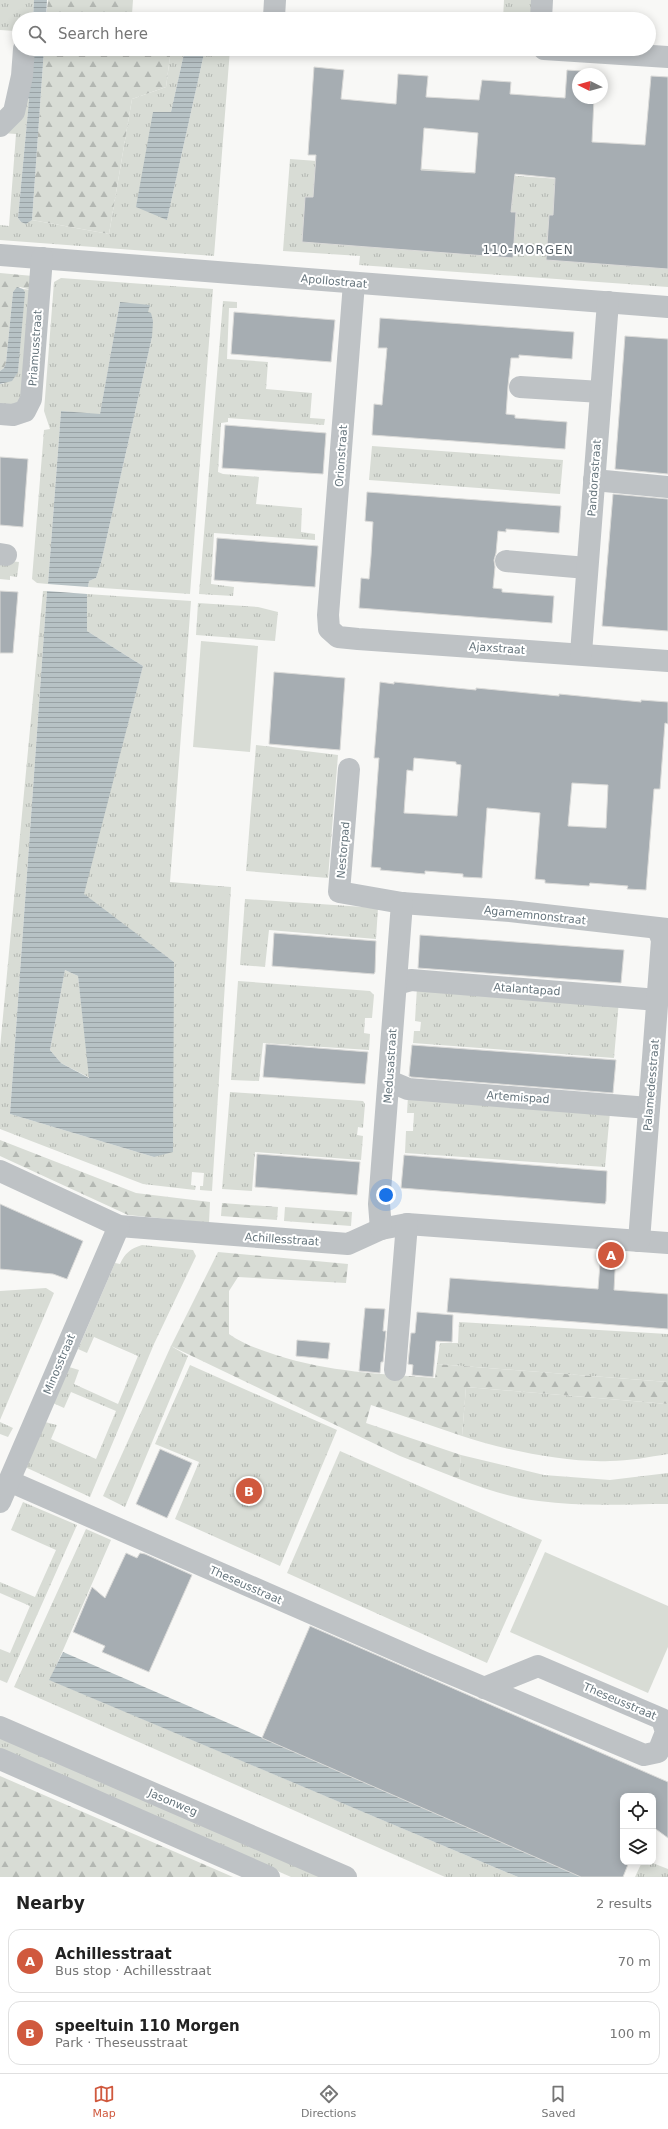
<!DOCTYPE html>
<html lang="en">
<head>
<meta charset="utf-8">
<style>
  :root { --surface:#fff; --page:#f6f6f6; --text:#222; --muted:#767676; --line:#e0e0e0; --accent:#d0593e }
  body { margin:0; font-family:"DejaVu Sans",sans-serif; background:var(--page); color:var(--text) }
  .controls { position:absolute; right:12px; bottom:12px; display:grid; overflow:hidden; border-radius:8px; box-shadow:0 2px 10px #0003 }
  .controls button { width:36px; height:36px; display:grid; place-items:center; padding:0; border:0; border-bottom:1px solid var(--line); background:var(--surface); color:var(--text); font:20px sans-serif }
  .compass { position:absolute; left:572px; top:68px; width:36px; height:36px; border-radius:50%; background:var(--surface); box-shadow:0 2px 10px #0003; rotate:275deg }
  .you { position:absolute; left:386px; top:1195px; width:14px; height:14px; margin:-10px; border:3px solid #fff; border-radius:50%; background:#1a73e8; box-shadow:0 0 0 6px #1a73e833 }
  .badge { display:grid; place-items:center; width:26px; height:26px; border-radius:50%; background:var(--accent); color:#fff; font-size:13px; font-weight:700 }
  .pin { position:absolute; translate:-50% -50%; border:2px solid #fff; box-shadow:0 1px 4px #0006 }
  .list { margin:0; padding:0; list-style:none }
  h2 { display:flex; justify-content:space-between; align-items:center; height:52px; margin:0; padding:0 16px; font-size:17px }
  h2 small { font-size:13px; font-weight:400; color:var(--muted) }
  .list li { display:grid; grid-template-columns:26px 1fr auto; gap:12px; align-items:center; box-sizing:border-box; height:64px; margin:0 8px 8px; padding:0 8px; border:1px solid var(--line); border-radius:12px }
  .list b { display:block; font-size:15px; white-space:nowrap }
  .list p { margin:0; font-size:13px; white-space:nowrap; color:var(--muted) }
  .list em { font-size:13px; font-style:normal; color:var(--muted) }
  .icon { flex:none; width:22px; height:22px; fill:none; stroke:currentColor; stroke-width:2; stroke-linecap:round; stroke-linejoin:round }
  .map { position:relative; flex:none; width:668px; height:1877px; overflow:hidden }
  .search { position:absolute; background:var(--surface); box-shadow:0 2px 10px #0003; left:12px; right:12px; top:12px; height:44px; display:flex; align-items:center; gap:10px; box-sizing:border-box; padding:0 14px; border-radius:22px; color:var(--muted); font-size:15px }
  .sheet { height:196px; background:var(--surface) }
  nav { display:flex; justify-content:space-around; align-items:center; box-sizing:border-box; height:56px; border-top:1px solid var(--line); background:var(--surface); font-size:11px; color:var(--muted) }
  nav a { display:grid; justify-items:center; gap:2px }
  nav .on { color:var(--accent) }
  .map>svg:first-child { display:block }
</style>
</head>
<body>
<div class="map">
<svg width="668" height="1877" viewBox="0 0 668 1877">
  <defs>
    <pattern id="grass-tufts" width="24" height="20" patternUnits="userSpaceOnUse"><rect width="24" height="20" fill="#d8dcd5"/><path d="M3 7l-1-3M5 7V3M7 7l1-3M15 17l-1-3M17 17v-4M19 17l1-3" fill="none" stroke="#b3b7b2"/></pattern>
    <pattern id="forest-firs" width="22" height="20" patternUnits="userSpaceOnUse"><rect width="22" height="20" fill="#d8dcd5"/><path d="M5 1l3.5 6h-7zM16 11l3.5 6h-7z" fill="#b3b7b2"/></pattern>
    <pattern id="water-rules" width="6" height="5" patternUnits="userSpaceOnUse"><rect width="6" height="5" fill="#b7c2c5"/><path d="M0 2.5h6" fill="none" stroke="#99a2a5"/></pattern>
  </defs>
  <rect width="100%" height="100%" fill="#f8f8f6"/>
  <!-- grass -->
  <g fill="url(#grass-tufts)">
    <polygon points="0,0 34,0 33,19 19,19 19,39 15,39 15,31 0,30"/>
    <polygon points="504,0 534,0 533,19 503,19"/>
    <polygon points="171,49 185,49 171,112 153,112 167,220 205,49 230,49 214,256 0,240 0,225 9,226 16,134 2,133 27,96 29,100 18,218 21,222 26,223 32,220 109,234 132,99 166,87"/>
    <polygon points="290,159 668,187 668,287 359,265 360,256 283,251"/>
    <polygon points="61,278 213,289 190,594 88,587 89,581 96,578 101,563 152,337 152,326 120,302 100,415 61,411 48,584 37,583 32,579 44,430 50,429 44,411 54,282"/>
    <polygon points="23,289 32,290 24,394 17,404 0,406 0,384 3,384 18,372"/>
    <polygon points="223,301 237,302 237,308 229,308 227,359 268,362 266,389 312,393 310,418 325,419 324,425 228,418 228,422 221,423 218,472 223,474 259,477 256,504 302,508 301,532 315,534 315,540 214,533 211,584 234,587 233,596 199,594"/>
    <polygon points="372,446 563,460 560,494 369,480"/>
    <polygon points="9,561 19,562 17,577 10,576 10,580 0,579 0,564"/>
    <polygon points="43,591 47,591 10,1114 154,1157 174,962 83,894 143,666 87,631 87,594 191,601 170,882 231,887 212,1191 200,1190 200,1186 203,1186 204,1173 192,1172 191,1185 196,1186 195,1190 143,1184 0,1129 0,1048"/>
    <polygon points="198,603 258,607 278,612 275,641 196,635"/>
    <polygon points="256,745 338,755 328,878 246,871"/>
    <polygon points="245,899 378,908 376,939 269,930 265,967 240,965"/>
    <polygon points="65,970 78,976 90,1078 61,1063 50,1050"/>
    <polygon points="238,981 370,991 374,995 372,1018 365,1018 364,1033 370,1034 369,1050 263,1043 259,1081 231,1080"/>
    <polygon points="417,987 619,1000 614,1058 413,1043 414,1031 420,1031 421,1022 415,1021"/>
    <polygon points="230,1092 363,1101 365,1104 363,1128 358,1127 357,1135 363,1136 361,1160 255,1152 252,1191 222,1189"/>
    <polygon points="408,1096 610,1112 605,1167 405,1153 406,1131 413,1131 414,1113 407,1113"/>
    <path d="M 142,1245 L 193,1250 L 196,1256 L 154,1344 L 90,1497 L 25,1467 L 45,1422 L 57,1425 L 51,1439 L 96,1459 L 116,1411 L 71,1392 L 64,1408 L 53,1403 L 69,1367 L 79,1370 L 74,1384 L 118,1404 L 138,1356 L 94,1337 L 87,1353 L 78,1349 L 115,1263 L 120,1264 C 125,1253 130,1249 142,1245 Z"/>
    <polygon points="46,1288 54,1293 0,1420 0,1291"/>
    <polygon points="459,1322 668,1334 668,1382 437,1364 440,1343 458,1343"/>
    <polygon points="171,1346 188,1356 125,1507 103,1496"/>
    <polygon points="190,1365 337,1430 280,1566 175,1519 199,1462 155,1444"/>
    <path d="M 466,1387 L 668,1404 L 668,1454 C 649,1457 629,1461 610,1461 C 566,1463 504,1450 462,1436 Z"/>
    <polygon points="0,1422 13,1428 8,1437 0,1434"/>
    <polygon points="340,1451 542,1540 487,1663 287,1573"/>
    <path d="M 461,1455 L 544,1475 L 610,1480 L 668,1473 L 668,1504 C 625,1504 582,1507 539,1501 C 512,1498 485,1489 459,1479 Z"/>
    <polygon points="23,1502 77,1525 7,1683 0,1680 0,1649 10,1653 30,1606 0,1593 0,1582 35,1597 56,1550 11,1530"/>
    <polygon points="86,1529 111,1540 50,1680 518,1877 445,1877 14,1687"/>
    <polygon points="0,1736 321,1877 291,1877 0,1750"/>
    <polygon points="642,1862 650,1862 668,1869 668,1877 635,1877"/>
  </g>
  <!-- forest -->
  <g fill="url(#forest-firs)">
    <polygon points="48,0 133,0 132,14 175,17 175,19 46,19"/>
    <polygon points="44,49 171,49 166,87 132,99 109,234 32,220"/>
    <polygon points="0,273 33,276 32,290 20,287 13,292 6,363 4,368 0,371"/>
    <polygon points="0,1140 136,1193 210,1202 209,1223 128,1215 0,1156"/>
    <polygon points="222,1203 278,1207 277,1220 221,1216"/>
    <polygon points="285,1207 352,1212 351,1226 284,1221"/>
    <path d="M 218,1252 L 348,1264 L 346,1283 L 238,1277 L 229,1291 L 229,1334 C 243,1344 260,1350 276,1355 C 328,1372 381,1374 435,1378 L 437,1364 L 668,1382 L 668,1404 L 466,1387 L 462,1436 L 371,1405 L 366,1423 L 461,1455 L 459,1479 L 400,1456 L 171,1346 Z"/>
    <polygon points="0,1776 233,1877 0,1877"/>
  </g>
  <!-- pitch -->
  <g fill="#d8dcd5">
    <polygon points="201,641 258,646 250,752 193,747"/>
    <polygon points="545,1552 668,1606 668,1647 648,1693 510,1632"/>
  </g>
  <!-- water -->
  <g fill="url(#water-rules)" fill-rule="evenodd">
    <polygon points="34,0 47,0 46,19 33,19"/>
    <polygon points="30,49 44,49 32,220 26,224 21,222 18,218 29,100 27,96"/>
    <polygon points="185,49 205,49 167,220 136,207 153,112 171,112"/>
    <polygon points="17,287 23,289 25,292 18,372 12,381 0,384 0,371 4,368 6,363 13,292"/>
    <polygon points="120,302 150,305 148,312 151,313 153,321 152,337 101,563 96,578 89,581 88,587 48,584 61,411 100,414"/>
    <path d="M 47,591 L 87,594 L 87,631 L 143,666 L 84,894 L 174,962 L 173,1152 L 154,1157 L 10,1114 ZM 65,970 L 78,976 L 89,1078 L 61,1063 L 50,1050 Z"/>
    <polygon points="63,1652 586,1877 518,1877 49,1680"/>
  </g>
  <!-- building -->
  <g fill="#a6adb2" stroke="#dadad8" fill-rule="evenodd">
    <path d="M 314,67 L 344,70 L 341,99 L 396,104 L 398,74 L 428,76 L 426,97 L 479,100 L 482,80 L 511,82 L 510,94 L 565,98 L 567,70 L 597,72 L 596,74 L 578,74 L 578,98 L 594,98 L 592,142 L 645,145 L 651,76 L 668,77 L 668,269 L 546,260 L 549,215 L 553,215 L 555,178 L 515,174 L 511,212 L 516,212 L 513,258 L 302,242 L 305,197 L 313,197 L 316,155 L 308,155 ZM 424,128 L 478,133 L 475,173 L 421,170 Z"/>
    <polygon points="234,312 335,320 331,362 231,354"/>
    <polygon points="380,318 574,332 572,359 519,355 519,358 511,358 508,386 506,414 515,415 515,418 567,422 565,449 372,435 374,404 382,405 387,348 378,348"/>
    <polygon points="625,336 668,339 668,474 615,469"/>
    <polygon points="225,425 326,433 323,474 222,468"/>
    <polygon points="0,457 28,459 23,527 0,525"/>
    <polygon points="367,492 561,506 559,533 506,529 506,532 498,531 496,553 494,560 495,567 493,588 502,589 502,592 554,596 552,623 359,608 361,578 369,579 371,556 373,522 365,521"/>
    <polygon points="613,494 668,499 668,631 602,626"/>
    <polygon points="217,538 318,546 315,587 214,580"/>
    <polygon points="0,591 18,592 13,653 0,653"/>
    <polygon points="274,672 345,678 340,750 269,744"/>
    <path d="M 380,682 L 394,684 L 394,682 L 476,690 L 476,688 L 559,696 L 559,694 L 641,702 L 641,700 L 668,702 L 668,724 L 665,723 L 660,789 L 654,789 L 646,890 L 627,889 L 628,886 L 590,883 L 589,886 L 545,883 L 545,880 L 535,879 L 540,813 L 487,808 L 482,878 L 463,877 L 463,874 L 425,871 L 425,874 L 380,870 L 381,868 L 371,867 L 379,758 L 374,758 ZM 414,758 L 456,762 L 456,764 L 461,765 L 457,816 L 404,813 L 407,770 L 413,771 ZM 572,783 L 608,785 L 606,828 L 568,826 Z"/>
    <polygon points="274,933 376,941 375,972 374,974 272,966"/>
    <polygon points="420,935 624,950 621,983 418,968"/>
    <polygon points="266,1044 368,1052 365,1084 263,1077"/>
    <polygon points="412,1045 616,1060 613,1093 411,1077 409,1076"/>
    <polygon points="257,1154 360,1162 357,1195 255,1187"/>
    <polygon points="404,1155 607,1171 606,1201 605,1204 401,1188"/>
    <polygon points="0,1204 83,1241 67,1279 53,1274 0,1269"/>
    <polygon points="601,1251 616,1252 614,1290 668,1294 668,1329 447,1312 450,1278 598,1289"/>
    <polygon points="365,1308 385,1309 383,1331 386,1331 383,1362 381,1362 380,1373 359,1371"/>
    <polygon points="417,1312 453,1315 452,1342 436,1341 433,1377 412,1375 413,1365 408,1364 411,1333 415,1333"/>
    <polygon points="297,1340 330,1343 328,1359 296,1356"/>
    <polygon points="160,1449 192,1463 167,1518 136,1504"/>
    <polygon points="126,1553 137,1558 140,1553 145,1554 192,1575 149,1672 102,1652 105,1646 73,1632 92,1587 105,1598"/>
    <polygon points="310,1626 668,1782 668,1838 653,1827 653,1796 623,1796 623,1862 629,1862 623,1877 581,1877 262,1738"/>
  </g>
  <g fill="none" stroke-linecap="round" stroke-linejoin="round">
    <!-- minor -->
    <g stroke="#bec2c5" stroke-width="22">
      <polyline points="275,0 274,17 276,19"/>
      <polyline points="541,19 542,0"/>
      <polyline points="544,49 668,57"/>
      <polyline points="0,126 14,112 22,76 24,49"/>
      <polyline points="0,255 668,307"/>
      <polyline points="354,283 328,615 329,629 338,637 358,639 668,661"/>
      <polyline points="520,387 601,392"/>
      <polyline points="0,414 13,415 25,411 31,399 42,258"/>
      <polyline points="594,480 668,487"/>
      <polyline points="0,554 6,555"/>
      <polyline points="506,561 587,568"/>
      <polyline points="581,653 608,302"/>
      <polyline points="349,769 339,892 402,903 510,911 668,929"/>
      <polyline points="396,984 411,980 658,1000"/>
      <polyline points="389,1081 408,1089 649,1108"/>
      <polyline points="0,1171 119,1226 348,1244 381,1229 407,1224 668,1243"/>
      <polyline points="381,1229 379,1204 402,903"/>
      <polyline points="639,1241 662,940 658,929"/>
      <polyline points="395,1370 407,1224"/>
      <polyline points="9,1481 423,1662 644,1755 658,1752 666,1732 662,1719 538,1666 484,1688"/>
      <polyline points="0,1502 119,1226"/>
      <polyline points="0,1727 346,1877"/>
      <polyline points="0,1759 269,1877"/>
    </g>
  </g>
  <g text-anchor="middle" stroke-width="4" stroke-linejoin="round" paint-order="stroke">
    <!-- street labels -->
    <g font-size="11" fill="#66757d" stroke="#fff">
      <text transform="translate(334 281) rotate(5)" y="4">Apollostraat</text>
      <text transform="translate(35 348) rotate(-86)" y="4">Priamusstraat</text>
      <text transform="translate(341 456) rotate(-86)" y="4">Orionstraat</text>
      <text transform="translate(594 478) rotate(-86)" y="4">Pandorastraat</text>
      <text transform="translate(497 648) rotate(4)" y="4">Ajaxstraat</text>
      <text transform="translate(343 850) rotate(-85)" y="4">Nestorpad</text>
      <text transform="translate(535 915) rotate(6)" y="4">Agamemnonstraat</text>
      <text transform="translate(527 989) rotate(4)" y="4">Atalantapad</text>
      <text transform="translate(390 1066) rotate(-86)" y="4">Medusastraat</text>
      <text transform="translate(651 1085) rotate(-85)" y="4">Palamedesstraat</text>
      <text transform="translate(518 1097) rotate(4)" y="4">Artemispad</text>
      <text transform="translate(282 1239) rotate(4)" y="4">Achillesstraat</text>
      <text transform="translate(59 1364) rotate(-67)" y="4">Minosstraat</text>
      <text transform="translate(246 1585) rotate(24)" y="4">Theseusstraat</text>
      <text transform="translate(620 1701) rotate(23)" y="4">Theseusstraat</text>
      <text transform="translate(173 1802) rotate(23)" y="4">Jasonweg</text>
    </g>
    <!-- neighbourhood labels -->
    <g font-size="12" letter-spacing="1" fill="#586269" stroke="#fff">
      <text x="528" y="254">110-MORGEN</text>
    </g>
  </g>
</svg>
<div class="controls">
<button><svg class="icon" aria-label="locate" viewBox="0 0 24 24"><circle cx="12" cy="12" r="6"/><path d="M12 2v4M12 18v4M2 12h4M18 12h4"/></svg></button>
<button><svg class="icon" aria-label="layers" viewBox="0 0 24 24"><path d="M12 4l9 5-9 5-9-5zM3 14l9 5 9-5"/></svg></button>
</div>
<svg class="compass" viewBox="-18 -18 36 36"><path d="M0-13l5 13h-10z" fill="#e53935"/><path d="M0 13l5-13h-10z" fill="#767676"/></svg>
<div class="you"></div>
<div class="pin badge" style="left:611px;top:1255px">A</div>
<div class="pin badge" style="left:249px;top:1491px">B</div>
<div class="search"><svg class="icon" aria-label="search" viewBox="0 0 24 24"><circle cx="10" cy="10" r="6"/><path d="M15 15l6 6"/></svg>Search here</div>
</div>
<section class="sheet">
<h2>Nearby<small>2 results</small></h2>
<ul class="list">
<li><span class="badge">A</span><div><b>Achillesstraat</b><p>Bus stop · Achillesstraat</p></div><em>70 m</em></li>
<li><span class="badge">B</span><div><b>speeltuin 110 Morgen</b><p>Park · Theseusstraat</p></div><em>100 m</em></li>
</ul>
</section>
<nav>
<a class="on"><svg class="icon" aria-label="map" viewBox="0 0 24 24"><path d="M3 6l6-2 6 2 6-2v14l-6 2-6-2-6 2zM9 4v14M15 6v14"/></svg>Map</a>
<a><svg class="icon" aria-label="directions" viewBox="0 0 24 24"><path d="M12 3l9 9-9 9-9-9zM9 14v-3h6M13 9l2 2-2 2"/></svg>Directions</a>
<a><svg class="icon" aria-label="saved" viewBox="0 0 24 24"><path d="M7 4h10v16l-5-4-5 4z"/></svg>Saved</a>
</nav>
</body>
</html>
